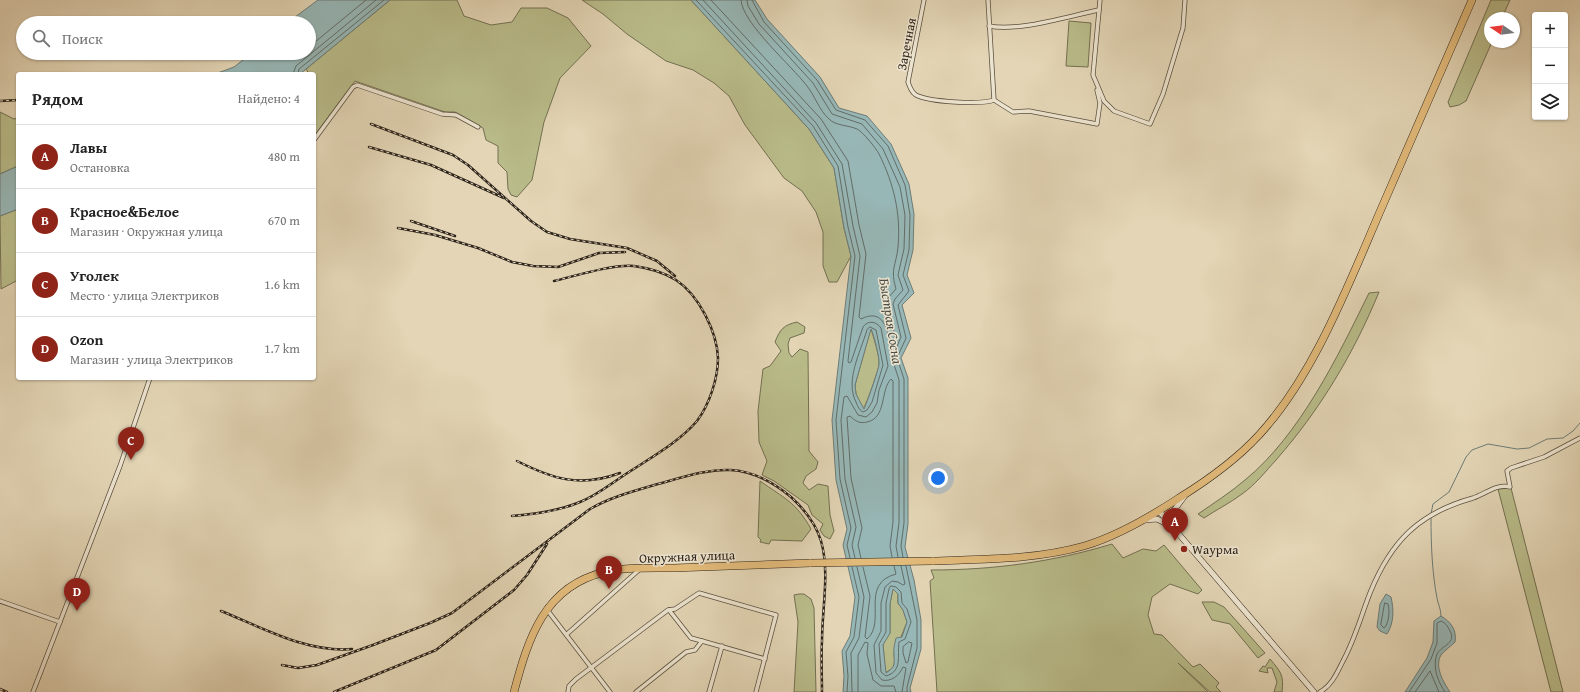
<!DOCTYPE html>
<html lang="ru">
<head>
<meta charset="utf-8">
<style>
  :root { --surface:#fff; --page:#f2f2f2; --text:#222; --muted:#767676; --line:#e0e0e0; --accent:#8f2418 }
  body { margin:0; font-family:"Gentium Book Plus",serif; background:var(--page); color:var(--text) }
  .controls { position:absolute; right:12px; top:12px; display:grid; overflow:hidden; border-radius:4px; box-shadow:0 1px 3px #0004 }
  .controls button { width:36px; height:36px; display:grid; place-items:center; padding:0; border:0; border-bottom:1px solid var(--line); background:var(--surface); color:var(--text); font:20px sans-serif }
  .compass { position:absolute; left:1484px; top:12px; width:36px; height:36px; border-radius:50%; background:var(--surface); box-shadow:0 1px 3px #0004; rotate:283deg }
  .you { position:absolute; left:938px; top:478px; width:14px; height:14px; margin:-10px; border:3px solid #fff; border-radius:50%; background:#1a73e8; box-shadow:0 0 0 6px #1a73e833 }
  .badge { display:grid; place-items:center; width:26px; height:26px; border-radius:50%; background:var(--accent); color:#fff; font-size:13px; font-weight:700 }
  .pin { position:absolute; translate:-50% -33px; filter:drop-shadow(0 1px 2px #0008) }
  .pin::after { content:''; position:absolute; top:21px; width:14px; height:12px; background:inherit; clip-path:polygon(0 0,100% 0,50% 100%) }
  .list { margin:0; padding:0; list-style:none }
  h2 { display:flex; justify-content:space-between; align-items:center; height:52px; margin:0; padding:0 16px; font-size:17px }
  h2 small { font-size:13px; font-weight:400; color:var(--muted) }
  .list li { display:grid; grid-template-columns:26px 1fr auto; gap:12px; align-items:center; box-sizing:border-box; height:64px; padding:0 16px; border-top:1px solid var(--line) }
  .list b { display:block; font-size:15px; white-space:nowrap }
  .list p { margin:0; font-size:13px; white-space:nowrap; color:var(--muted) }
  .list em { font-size:13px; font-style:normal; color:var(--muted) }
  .icon { flex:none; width:22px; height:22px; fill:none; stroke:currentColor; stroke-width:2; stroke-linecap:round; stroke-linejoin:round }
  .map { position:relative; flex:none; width:1580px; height:692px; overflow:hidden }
  .search { position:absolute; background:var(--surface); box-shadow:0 1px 3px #0004; left:16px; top:16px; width:300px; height:44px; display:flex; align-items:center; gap:10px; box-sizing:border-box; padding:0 14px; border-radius:22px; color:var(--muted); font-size:15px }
  .panel { position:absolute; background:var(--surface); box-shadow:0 1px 3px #0004; left:16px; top:72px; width:300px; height:308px; border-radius:4px }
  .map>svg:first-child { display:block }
</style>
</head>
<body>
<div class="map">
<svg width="1580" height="692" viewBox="0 0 1580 692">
  <rect width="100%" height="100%" fill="#e3d5b5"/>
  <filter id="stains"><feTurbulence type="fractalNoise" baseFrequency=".005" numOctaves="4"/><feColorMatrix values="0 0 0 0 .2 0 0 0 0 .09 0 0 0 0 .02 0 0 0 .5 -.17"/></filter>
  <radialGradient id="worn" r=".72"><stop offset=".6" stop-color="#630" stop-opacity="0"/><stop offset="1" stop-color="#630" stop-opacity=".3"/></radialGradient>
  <!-- green -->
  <g fill="#b9bc8a" stroke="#737052">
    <polygon points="390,0 457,0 464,16 491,25 512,22 521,8 547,8 568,18 591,46 560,78 544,122 532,180 517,197 511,195 508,189 507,172 498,163 498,146 486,140 483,128 455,112 445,112 355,81 314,136 314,74 309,74 306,69"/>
    <polygon points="582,0 691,0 809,129 834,168 844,228 851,256 837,282 829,282 823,266 823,232 816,212 802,191 784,178 745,125 729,96 714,83 693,70 666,61 627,34 603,14"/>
    <polygon points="1491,0 1510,0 1502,18 1490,18 1490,42 1492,42 1466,101 1459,105 1450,107 1448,102"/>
    <polygon points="1069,21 1091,23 1088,67 1066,66"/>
    <polygon points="0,112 14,119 18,118 18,166 0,174"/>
    <polygon points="18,209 18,280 1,289 0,216"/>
    <path d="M 1379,292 C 1354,353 1320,410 1276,460 C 1266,471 1255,485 1242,494 C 1230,503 1216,510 1204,518 L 1198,514 C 1214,503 1231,492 1245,480 C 1300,435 1338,356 1369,293 Z"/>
    <path d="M 797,322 L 805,327 L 804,333 L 790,338 L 788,344 L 789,353 L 792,357 L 800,349 L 808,352 L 809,451 L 818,462 L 816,469 L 806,476 L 803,483 L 809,490 L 818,484 L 828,486 L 830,515 L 834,531 L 830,539 L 824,536 L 820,530 L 823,524 L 812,515 L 808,505 L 774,481 L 762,475 L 767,461 L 759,442 L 758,411 L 763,369 L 770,366 L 781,351 L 775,342 C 780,329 784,325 797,322 Z"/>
    <path d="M 871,328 C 873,337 880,356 879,365 C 878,371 867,403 863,409 L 856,394 L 855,385 Z"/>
    <path d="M 760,481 C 784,498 796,502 811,529 L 802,541 L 771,540 L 769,544 L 760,542 L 761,540 L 758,537 Z"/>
    <polygon points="1511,488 1563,692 1551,692 1498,489"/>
    <path d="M 1112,544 L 1123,558 L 1143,549 L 1156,551 L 1164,545 L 1202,590 L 1198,594 L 1170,584 L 1152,597 L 1148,615 L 1154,634 L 1162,635 L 1193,667 L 1200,664 L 1219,683 L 1216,687 L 1221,692 L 1210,692 L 1178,663 L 1208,692 L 937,692 L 930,581 L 934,578 L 931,570 C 993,570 1053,562 1112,544 Z"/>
    <polygon points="893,589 898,594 898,603 903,610 907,622 894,654 895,661 893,668 885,673 883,644 890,633 890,603"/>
    <polygon points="799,594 804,594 811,599 814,608 816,692 794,692 798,622 794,595"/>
    <polygon points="1202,602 1214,602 1224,607 1265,653 1258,658 1230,624 1212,620"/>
    <path d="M 1270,659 C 1281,672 1284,675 1282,692 L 1274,692 L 1277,682 L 1272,668 L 1267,668 L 1268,673 L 1259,671 L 1263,666 L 1265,667 Z"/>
  </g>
  <!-- water -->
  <g fill="#97b7b6" stroke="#6d7c77" fill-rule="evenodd">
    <polygon points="318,0 390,0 300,74 215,74 234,67 252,53 309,53 309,23 287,23"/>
    <path d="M 691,0 L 755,0 L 767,19 L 820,77 L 839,108 L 867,116 L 891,144 L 909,184 L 914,214 L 913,250 L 907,275 L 914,293 L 902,305 L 911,338 L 901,358 L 908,378 L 908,524 L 905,547 L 914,580 L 921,620 L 921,649 L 910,688 L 911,692 L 843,692 L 844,676 L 842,651 L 850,636 L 855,597 L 843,545 L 847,529 L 836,480 L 832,420 L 851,256 L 844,228 L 834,168 L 809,129 ZM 871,329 C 874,335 880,358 879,365 C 878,371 867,403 864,409 L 856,394 L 855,385 ZM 893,589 L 898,594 L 898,603 L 903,610 L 907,622 L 902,637 L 896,638 C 895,643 893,649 894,654 C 894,665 896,666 886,673 L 883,645 L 890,633 L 890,604 Z"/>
    <polygon points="18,166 18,209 0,216 0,174"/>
    <path d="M 1386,594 L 1391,597 C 1394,610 1394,623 1387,634 L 1380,631 L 1377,627 L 1380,604 Z"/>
    <path d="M 1441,616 C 1451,622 1457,630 1455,642 C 1451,646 1444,651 1441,655 C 1434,667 1444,683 1450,692 L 1405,692 L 1427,658 L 1433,642 L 1434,621 Z"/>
  </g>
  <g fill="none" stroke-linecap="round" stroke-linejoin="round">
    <!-- shore -->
    <g stroke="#626d68" stroke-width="1">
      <polyline points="696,0 813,126 838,166 848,227 855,256 836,420 840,479 851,528 847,545 850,558"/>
      <path d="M 703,0 L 816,123 L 842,164 L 853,226 L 860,256 L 848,361 L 849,363 L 851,362 L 863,327 C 868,320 876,321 881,328 L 888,366 L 879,390 L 877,403 L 872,412 L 866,417 L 858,415 L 847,396 L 844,397 L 841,420 L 845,479 L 856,527 L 852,545 L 855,558"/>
      <path d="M 711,0 L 821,119 L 848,161 L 859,225 L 866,254 L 859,317 L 861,319 C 881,309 886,325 890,340 L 892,341 L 895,336 L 887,305 L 888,298 L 896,289 C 890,269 896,266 898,247 C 901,214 894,184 879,154 C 876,148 862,131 857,129 C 848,125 836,126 829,119 C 819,110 815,96 807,86 C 792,66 742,23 741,0"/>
      <polyline points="747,0 748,6 759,24 813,83 832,114 862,124 883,149 900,187 905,215 904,249 898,275 903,290 895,299 893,304 901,337 892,358 899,380 899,523 896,546 898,557"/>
      <polyline points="752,0 764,22 817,80 836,110 865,120 888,146 905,185 910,215 909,250 903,275 909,291 898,305 906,338 897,358 904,379 904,523 901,546 903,557"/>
      <polyline points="309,47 366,0"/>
      <polyline points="293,74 296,66 376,0"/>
      <polyline points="298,74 299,69 384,0"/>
      <path d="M 870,327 L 876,330 L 883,365 L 872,402 L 867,410 L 863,412 C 859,410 858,407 856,402 C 845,381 860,353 867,330 Z"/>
      <path d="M 861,558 L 858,545 L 862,528 L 851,478 L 847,417 L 850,416 C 855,421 860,424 867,422 C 887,418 880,390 891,379 L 893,381 L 893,522 L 890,546 L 892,557"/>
      <path d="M 901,566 L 905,584 L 903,585 L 898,582 L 892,581 L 885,587 L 881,603 L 881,631 L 874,645 L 876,673 L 882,680 C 891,682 899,676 903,667 L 906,668 L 902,692"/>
      <polyline points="906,566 917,620 917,648 907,687 907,692"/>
      <path d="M 863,567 L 870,596 L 865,637 L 867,639 C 887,622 859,584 896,574 L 894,566"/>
      <path d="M 891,586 L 896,587 L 901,592 L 902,603 L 907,609 L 911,622 L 905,639 L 899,642 C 897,656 903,671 886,676 L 881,672 L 879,644 L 886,632 L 886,603 L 889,589 Z"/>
      <path d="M 1385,603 L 1388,604 C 1390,610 1389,624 1384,628 L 1381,625 Z"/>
      <polygon points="909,642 912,643 908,662 906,663 903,653 903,647"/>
      <polyline points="847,692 848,676 846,652 854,637 859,597 852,567"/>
      <polyline points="852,692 851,653 859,638 864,597 857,567"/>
      <polyline points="858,692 858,655 865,642 868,643 867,654 873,680 881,686 894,686 896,692"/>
      <path d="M 1409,692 L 1431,659 L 1437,643 L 1437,623 L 1441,621 C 1447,624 1448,627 1451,633 C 1455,644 1441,646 1437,654 C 1432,667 1438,682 1445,692"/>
      <polyline points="1415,692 1430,671 1439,692"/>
    </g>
    <!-- stream -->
    <g stroke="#6d7c77" stroke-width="1">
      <polyline points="1431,514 1433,504 1449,492 1466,457 1472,450 1488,444 1517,449 1529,448 1547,439 1563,438 1573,431 1580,423"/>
      <path d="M 1431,518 C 1431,544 1432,572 1437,598 C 1438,604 1441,609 1441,616"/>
    </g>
    <!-- street casing -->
    <g stroke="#5a5040" stroke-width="5">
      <g id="street">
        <path d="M 924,0 L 908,82 C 910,87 911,92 916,95 C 929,102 981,105 994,100"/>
        <polyline points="988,0 994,100"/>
        <polyline points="1100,0 1093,75 1104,101 1114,111 1150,124 1163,94 1183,28 1185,0"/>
        <path d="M 989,26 C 1019,32 1069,16 1099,10"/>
        <polyline points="994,100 1013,112 1029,111 1097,124 1100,103 1097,90"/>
        <polyline points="314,140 353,87 357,85 442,114 456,115 478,127"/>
        <polyline points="0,601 60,622"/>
        <polyline points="669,610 691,638 702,641"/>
        <polyline points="548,611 610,692"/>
        <polyline points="567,634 640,569"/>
        <polyline points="33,692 120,466 150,378"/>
        <polyline points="568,692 569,686 576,679 668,610 675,609 699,593 776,615 756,692"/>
        <polyline points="636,692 686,652 695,650 702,641 765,659"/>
        <polyline points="709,692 722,646"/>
        <path d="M 1320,692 C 1332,685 1337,673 1343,661 C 1355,639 1361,616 1370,593 C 1391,541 1419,513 1473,498 C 1485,494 1498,483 1510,487 L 1507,471 L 1511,468 L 1544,457 L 1580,438"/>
      </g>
    </g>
    <!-- secondary casing -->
    <g stroke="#2d2319" stroke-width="6">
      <g id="secondary">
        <polyline points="1159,511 1314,692"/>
        <polyline points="1145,520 1157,519 1169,525"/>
        <polyline points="1173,525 1172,513 1184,497"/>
      </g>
    </g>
    <!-- highway casing -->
    <g stroke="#2d2319" stroke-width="8">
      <g id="highway">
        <path d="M 932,561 C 984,559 1034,560 1084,546 C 1118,536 1150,517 1179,498 C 1208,480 1236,460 1259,435 C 1315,374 1349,283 1382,207 C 1412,138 1442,69 1472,0"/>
        <path d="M 514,692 C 528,639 544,586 605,572 C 627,567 652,568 675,568 C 720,566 765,565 811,563"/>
      </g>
    </g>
    <!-- street -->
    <use href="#street" stroke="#ede4cf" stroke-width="3.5"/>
    <!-- secondary -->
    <use href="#secondary" stroke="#ede4cf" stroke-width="5"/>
    <!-- highway -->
    <use href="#highway" stroke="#e2ba7a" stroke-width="7"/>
    <!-- rail casing -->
    <g stroke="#2d2319" stroke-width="2.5">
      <g id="rail">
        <polyline points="0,101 18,100"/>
        <polyline points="371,124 453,155 468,165 531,221 547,232 570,239 627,248 657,261 675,276"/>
        <polyline points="369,147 431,165 504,198"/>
        <polyline points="411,221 455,236"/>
        <polyline points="398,228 435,235 478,248 512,262 533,266 558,267 599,253 625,252"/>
        <path d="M 517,461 C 553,479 580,488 620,473"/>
        <path d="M 512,516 C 536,514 559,511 580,502 C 598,495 613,482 629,472 C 652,457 679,442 697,421 C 709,405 718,379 718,358 C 717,332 699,295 676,280 C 663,272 649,268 634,266 C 613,264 575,276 554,281"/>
        <path d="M 221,611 C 261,627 307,653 352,649"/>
        <path d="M 282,665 L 298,668 L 317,665 L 373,645 L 430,623 L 452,613 L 590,509 C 611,497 634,491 658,484 C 712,469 743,457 791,497 C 804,509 816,524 821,541 C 830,572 822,609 822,641 C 821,658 822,675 822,692"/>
        <polyline points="0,689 7,692"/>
        <polyline points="334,692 436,650 514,590 527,575 547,544"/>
      </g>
    </g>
    <!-- rail -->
    <use href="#rail" stroke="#ede4cf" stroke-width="1" stroke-dasharray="3" stroke-linecap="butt"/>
    <!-- highway-bridge casing -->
    <g stroke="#2d2319" stroke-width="8" stroke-linecap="butt">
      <polyline id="highway-bridge" points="811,563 932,561"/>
    </g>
    <!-- highway-bridge -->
    <use href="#highway-bridge" stroke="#e2ba7a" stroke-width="7"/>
  </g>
  <!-- markers -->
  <circle fill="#8f2418" stroke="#ede4cf" stroke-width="1.5" cx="1184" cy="549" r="4"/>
  <g text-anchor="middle" stroke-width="3" stroke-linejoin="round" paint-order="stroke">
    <!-- street labels -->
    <g font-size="13" fill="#2d2319" stroke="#ede4cf">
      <text transform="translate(906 44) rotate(-79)" y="5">Заречная</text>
      <text transform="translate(687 556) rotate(-2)" y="5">Окружная улица</text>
    </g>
    <!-- poi labels -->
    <g font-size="13" fill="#2d2319" stroke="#ede4cf" text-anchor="start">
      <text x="1192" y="554">Wаурма</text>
    </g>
    <!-- water labels -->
    <g font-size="14" font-style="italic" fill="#4d4f48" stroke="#ede4cf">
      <text transform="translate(891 321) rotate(81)" y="5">Быстрая Сосна</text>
    </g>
  </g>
  <rect width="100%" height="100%" filter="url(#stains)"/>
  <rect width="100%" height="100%" fill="url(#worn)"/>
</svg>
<div class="controls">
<button>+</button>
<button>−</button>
<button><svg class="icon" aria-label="layers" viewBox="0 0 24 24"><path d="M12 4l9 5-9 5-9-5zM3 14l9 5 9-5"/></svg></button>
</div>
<svg class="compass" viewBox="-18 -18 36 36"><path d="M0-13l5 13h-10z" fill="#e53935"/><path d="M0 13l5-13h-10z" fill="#767676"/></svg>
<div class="you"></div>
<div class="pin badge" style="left:1175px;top:541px">A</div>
<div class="pin badge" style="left:609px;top:589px">B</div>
<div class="pin badge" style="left:131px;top:460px">C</div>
<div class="pin badge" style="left:77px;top:611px">D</div>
<div class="search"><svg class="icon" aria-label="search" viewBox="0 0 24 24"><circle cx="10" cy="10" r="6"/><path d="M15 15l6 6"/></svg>Поиск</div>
<section class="panel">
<h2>Рядом<small>Найдено: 4</small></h2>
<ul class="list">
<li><span class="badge">A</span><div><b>Лавы</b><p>Остановка</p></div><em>480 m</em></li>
<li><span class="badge">B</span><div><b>Красное&amp;Белое</b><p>Магазин · Окружная улица</p></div><em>670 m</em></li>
<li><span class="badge">C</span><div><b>Уголек</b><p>Место · улица Электриков</p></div><em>1.6 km</em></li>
<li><span class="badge">D</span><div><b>Ozon</b><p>Магазин · улица Электриков</p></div><em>1.7 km</em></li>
</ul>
</section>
</div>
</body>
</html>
